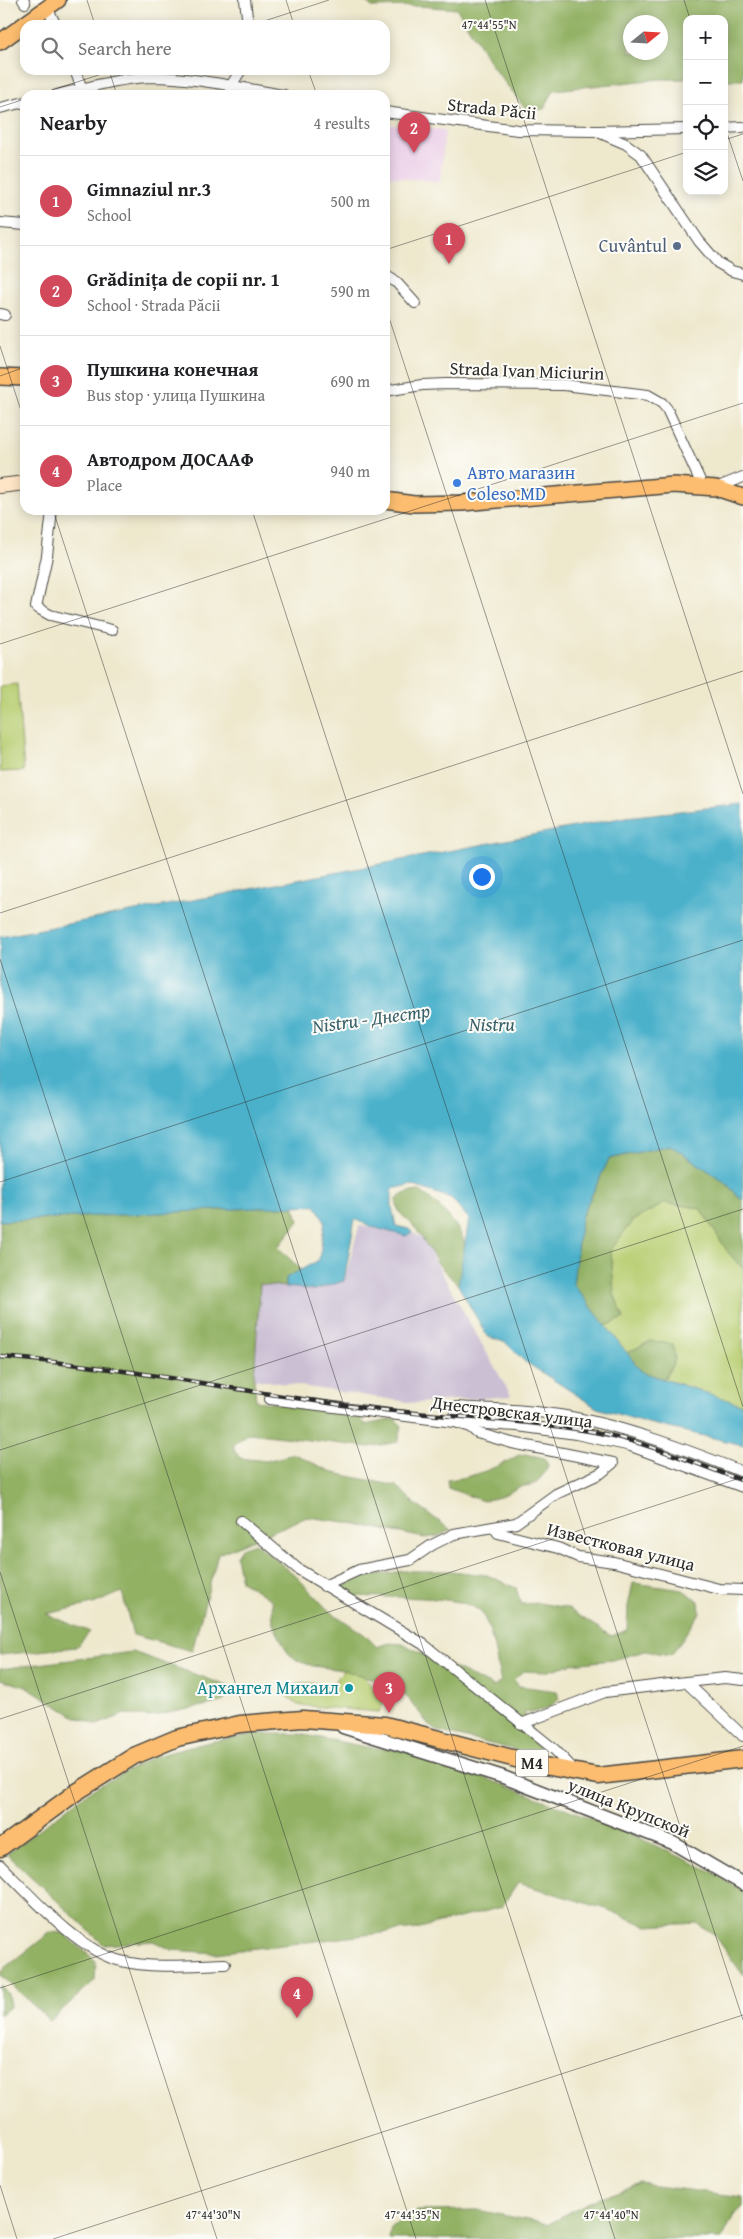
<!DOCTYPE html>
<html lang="en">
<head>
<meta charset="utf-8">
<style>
  :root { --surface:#fff; --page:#f2f2f2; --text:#202124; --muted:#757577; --line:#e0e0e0; --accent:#d1495b }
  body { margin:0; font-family:"Gentium Book Plus",serif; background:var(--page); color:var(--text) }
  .controls { position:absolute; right:15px; top:15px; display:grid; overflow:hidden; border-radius:10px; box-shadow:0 2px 12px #0003 }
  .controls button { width:45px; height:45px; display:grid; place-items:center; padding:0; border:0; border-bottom:1px solid var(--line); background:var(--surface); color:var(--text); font:25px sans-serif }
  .compass { position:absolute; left:623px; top:15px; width:45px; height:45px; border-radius:50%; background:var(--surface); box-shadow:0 2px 12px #0003; rotate:72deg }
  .you { position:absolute; left:481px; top:876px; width:18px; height:18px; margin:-12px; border:4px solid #fff; border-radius:50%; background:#1a73e8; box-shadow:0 0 0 8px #1a73e833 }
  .badge { display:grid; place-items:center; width:32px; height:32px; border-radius:50%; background:var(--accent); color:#fff; font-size:16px; font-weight:700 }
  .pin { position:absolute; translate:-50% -41px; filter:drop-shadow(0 1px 2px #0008) }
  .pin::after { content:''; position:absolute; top:26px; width:18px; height:15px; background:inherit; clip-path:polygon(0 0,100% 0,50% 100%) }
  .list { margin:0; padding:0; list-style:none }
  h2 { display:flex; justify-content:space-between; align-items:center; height:65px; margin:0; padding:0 20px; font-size:21px }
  h2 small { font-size:16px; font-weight:400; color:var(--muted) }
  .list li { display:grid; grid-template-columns:32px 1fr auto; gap:15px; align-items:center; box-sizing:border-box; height:90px; padding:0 20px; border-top:1px solid var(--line) }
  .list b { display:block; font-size:19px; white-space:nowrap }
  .list p { margin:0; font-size:16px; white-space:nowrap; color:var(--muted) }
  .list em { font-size:16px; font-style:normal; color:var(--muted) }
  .icon { flex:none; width:28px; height:28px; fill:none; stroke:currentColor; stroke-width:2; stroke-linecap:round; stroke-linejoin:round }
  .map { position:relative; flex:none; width:743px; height:2239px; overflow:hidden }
  .search { position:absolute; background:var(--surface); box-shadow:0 2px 12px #0003; left:20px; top:20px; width:370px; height:55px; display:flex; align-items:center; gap:12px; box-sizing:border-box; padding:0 18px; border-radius:15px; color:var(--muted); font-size:19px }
  .panel { position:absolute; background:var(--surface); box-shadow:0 2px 12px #0003; left:20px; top:90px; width:370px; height:425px; border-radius:15px }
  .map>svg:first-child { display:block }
</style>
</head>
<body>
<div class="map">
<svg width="743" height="2239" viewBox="0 0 743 2239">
  <rect width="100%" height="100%" fill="#fdfcf7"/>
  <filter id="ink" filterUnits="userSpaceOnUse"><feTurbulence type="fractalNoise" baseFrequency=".02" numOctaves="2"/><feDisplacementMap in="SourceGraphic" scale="10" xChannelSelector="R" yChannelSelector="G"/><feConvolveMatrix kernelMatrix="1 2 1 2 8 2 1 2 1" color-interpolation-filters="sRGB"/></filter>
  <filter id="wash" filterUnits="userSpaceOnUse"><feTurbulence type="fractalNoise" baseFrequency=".0096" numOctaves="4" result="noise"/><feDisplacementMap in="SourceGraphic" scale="20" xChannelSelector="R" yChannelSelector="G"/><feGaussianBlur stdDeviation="1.12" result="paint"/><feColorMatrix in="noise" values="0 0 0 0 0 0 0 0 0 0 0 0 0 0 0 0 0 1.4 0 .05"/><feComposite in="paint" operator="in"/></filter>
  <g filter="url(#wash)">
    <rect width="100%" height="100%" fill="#eee8cd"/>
    <!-- built -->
    <polygon fill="#ecd1e9" points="385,124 445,130 440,182 385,176"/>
    <!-- industrial -->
    <polygon fill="#cbbfd4" points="359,1226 372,1227 406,1236 412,1232 422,1238 511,1396 414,1403 254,1379 260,1284 314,1290 344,1281"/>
    <!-- green -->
    <g fill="#b8ce72" stroke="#727c4e">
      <polygon points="17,684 24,771 0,772 0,686"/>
      <polygon points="665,1203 700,1208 728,1252 743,1269 743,1405 664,1379 675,1360 651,1341 627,1353 606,1326 624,1318 614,1294 611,1250 632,1221"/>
      <polygon points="343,1670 364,1676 384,1703 379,1712 298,1705 284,1694 285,1686 306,1683 334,1684"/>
    </g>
    <!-- forest -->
    <g fill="#92b164" stroke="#5e6e48" fill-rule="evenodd">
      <path d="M 364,0 L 743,0 L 743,80 L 724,80 L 724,19 L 687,19 L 687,79 L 660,79 L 554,90 L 544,109 L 527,111 L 493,67 L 457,9 L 419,6 L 372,7 ZM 630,22 L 660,22 L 660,52 L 630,52 Z"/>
      <polygon points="670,1145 725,1182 743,1201 743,1269 728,1252 700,1208 665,1203 632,1221 611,1250 614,1294 624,1318 606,1326 573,1284 581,1217 609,1159"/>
      <path d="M 420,1191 C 434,1200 464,1228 465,1247 C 465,1259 460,1273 458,1285 L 439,1265 L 417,1230 L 399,1212 L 396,1201 C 402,1192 409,1192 420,1191 Z"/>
      <polygon points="293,1206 299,1221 278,1247 301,1270 286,1278 286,1287 260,1284 254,1379 256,1401 350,1412 358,1415 365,1425 395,1419 402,1426 398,1442 369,1447 249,1433 234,1444 234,1450 240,1458 266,1461 294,1454 334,1473 397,1486 415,1504 451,1530 438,1536 425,1538 345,1522 307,1517 218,1554 192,1651 133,1635 122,1592 93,1604 46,1614 90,1632 76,1647 0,1655 0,1221"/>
      <polygon points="651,1341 673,1344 675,1360 664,1379 642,1372 627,1353"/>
      <path d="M 525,1454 L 545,1458 L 548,1466 L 544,1474 L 535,1484 L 519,1487 L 500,1497 L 483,1501 L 448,1488 L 447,1480 C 468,1478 485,1472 504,1463 C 512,1460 515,1455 525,1454 Z"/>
      <path d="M 255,1543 L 295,1575 L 327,1609 L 365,1635 L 377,1647 L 388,1643 L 403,1644 L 494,1687 L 501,1681 C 495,1659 494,1635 483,1615 C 470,1591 375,1600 349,1595 L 344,1586 L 356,1578 L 403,1571 L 451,1571 L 487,1575 L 516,1588 L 521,1604 L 539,1603 L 567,1608 L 611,1636 L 627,1630 L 628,1606 L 633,1583 L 683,1590 L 699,1601 L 700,1613 L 671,1655 L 645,1651 L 613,1660 L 571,1664 L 545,1672 L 523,1671 L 514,1680 L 519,1686 L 557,1691 L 559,1699 L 548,1708 L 524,1713 L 542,1755 L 533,1757 L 508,1748 L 437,1731 L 429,1725 L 408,1698 L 391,1684 L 343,1670 L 313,1666 L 298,1661 L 288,1653 L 273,1624 L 272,1600 L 241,1581 L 236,1556 L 241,1548 Z"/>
      <polygon points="133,1652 233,1688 223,1702 149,1717 125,1714 97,1725 72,1715 29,1688 0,1679 0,1669"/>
      <polygon points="258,1734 299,1734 367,1747 416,1752 615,1827 711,1871 743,1892 743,1975 714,1934 696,1923 647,1926 606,1909 518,1883 502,1907 416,1929 215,1953 172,1950 153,1941 104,1945 7,1854 88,1792 153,1757 209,1742"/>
      <polygon points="51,1932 63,1933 96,1961 95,1980 50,2021 0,1974 0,1972"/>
      <polygon points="0,1986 8,1994 10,2007 0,2015"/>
      <polygon points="640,2184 743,2197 743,2207 734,2215 722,2239 389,2239 391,2227 416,2211 477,2210 547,2224 587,2203"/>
    </g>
    <!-- water -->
    <polygon fill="#4cb1cb" stroke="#3c6e7b" points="743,804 743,1201 725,1182 670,1145 609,1159 581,1217 573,1284 642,1372 743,1405 743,1445 648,1423 597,1408 524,1361 506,1343 487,1336 458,1285 469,1219 451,1198 411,1185 392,1189 392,1207 396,1226 409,1229 412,1232 406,1236 372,1227 355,1219 344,1281 314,1290 286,1287 286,1278 319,1260 325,1221 315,1205 0,1221 0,937 626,817"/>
  </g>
  <g filter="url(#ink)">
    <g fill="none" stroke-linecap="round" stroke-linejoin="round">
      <!-- minor casing -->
      <g stroke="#484743" stroke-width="12">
        <g id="minor">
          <polyline points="23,0 25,3"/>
          <polyline points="245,0 248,25"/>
          <polyline points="47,8 56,25"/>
          <polyline points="75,70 82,89"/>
          <polyline points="230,87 241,70"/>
          <path d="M 56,95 C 87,88 119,78 151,77 C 195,77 241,88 284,95"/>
          <polyline points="0,108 25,102"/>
          <polyline points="385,112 518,130 596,131 687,129"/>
          <polyline points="724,128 743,127"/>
          <polyline points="598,132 626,144 641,155 699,241 718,263 732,271 743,274"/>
          <polyline points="0,223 25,225"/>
          <polyline points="385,275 396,282 415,303"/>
          <polyline points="0,314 5,315"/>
          <polyline points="385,391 422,385 446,384 564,385 648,395 662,403 667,409 703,487"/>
          <polyline points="716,488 743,477"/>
          <polyline points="52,510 47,556 36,607 50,615 112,630"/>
          <polyline points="270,1399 454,1422 518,1426 576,1434 631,1446 743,1487"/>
          <polyline points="241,1521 298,1569 423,1644 555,1750 575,1771"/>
          <polyline points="494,1527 498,1533 558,1548 578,1557 614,1562 719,1589 743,1590"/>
          <path d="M 324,1586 L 359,1570 L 410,1560 L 432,1545 L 454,1534 L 516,1523 L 556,1494 L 601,1473 L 613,1463 L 512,1443 L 477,1433 L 470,1427 L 454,1422 L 456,1407 C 488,1409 521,1409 552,1414 C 614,1422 685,1449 743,1472"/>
          <polyline points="686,1682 743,1736"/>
          <polyline points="521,1724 605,1692 686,1682 725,1678 743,1680"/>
          <path d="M 0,1865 C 31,1896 79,1951 121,1961 C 152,1969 193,1965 225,1964"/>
        </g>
      </g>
      <!-- tertiary casing -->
      <g stroke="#484743" stroke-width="15">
        <polyline id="tertiary" points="343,1727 503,1777 673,1843 743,1884"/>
      </g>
      <!-- secondary casing -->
      <g stroke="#484743" stroke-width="16">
        <polyline id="secondary" points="0,486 25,483"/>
      </g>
      <!-- primary casing -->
      <g stroke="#484743" stroke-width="18">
        <g id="primary">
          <polyline points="0,42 58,0"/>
          <polyline points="0,377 25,378"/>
          <polyline points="385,500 414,504 462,503 674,485 716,488 743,497"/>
        </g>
      </g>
      <!-- trunk casing -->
      <g stroke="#484743" stroke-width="19">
        <polyline id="trunk" points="0,1848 75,1793 134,1756 177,1738 240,1724 303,1719 385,1725 539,1765 598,1776 743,1759"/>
      </g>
      <!-- minor -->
      <use href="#minor" stroke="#fff" stroke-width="10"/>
      <!-- tertiary -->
      <use href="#tertiary" stroke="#fff" stroke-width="12"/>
      <!-- secondary -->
      <use href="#secondary" stroke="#fee5c5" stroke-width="14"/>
      <!-- primary -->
      <use href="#primary" stroke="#fcbd6f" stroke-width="15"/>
      <!-- trunk -->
      <use href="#trunk" stroke="#fcbd6f" stroke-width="16"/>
      <!-- rail casing -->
      <g stroke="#2b2b2b" stroke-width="4.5">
        <path id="rail" d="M 0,1357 C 120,1366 238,1391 357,1407 C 436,1417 517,1418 595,1432 C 646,1442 695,1463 743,1481"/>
      </g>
      <!-- rail -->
      <use href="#rail" stroke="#fdfcf7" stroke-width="2.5" stroke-dasharray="8" stroke-linecap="butt"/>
    </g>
  </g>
  <!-- ticks -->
  <path fill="none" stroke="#2b2b2b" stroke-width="1" stroke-opacity="0.45" d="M 87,0 L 95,25M 286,0 L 294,25M 485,0 L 743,794M 684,0 L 690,19M 252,25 L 329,0M 109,70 L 117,95M 308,70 L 317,95M 37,95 L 114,70M 0,107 L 25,99M 724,124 L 743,181M 724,140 L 743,134M 385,250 L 687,152M 385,305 L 743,1407M 0,346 L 25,423M 0,376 L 25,367M 53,510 L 615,2239M 252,510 L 743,2020M 0,644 L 743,403M 0,913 L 743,671M 0,959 L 416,2239M 0,1182 L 743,940M 0,1450 L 743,1209M 0,1572 L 217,2239M 0,1719 L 743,1477M 0,1988 L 743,1746M 0,2185 L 17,2239M 53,2239 L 743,2015"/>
  <!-- markers -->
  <circle fill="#5c6f8a" stroke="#fdfcf7" stroke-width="2" cx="677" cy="246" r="5"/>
  <circle fill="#3f7fe0" stroke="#fdfcf7" stroke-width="2" cx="457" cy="483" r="5"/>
  <circle fill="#0f9aa8" stroke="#fdfcf7" stroke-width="2" cx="349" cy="1688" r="5"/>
  <g text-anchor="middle" stroke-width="4" stroke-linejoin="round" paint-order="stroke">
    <!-- shield labels -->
    <rect fill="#fdfcf7" stroke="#6a6a68" stroke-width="1" x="516" y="1749.5" width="32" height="27" rx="4"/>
    <g font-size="16" font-weight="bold" fill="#2b2b2b">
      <text x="532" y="1769">M4</text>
    </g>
    <!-- street labels -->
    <g font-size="18" fill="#2b2b2b" stroke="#fdfcf7">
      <text transform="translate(492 109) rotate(6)" y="6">Strada Păcii</text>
      <text transform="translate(527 371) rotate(2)" y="6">Strada Ivan Miciurin</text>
      <text transform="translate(512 1412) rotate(7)" y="6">Днестровская улица</text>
      <text transform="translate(621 1547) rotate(14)" y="6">Известковая улица</text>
      <text transform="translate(629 1808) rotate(22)" y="6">улица Крупской</text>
    </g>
    <!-- service labels -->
    <g font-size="18" fill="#4e5e75" stroke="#fdfcf7" text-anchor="end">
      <text x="667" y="252">Cuvântul</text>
    </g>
    <!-- shop labels -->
    <g font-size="18" fill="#366cbe" stroke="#fdfcf7" text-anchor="start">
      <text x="467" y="479">Авто магазин<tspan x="467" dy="21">Coleso.MD</tspan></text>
    </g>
    <!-- culture labels -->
    <g font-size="18" fill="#0d838f" stroke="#fdfcf7" text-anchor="end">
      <text x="339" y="1694">Архангел Михаил</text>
    </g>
    <!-- water labels -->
    <g font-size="19" font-style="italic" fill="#38616b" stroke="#fdfcf7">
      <text transform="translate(371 1018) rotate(-8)" y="7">Nistru - Днестр</text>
      <text x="492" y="1031">Nistru</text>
    </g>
  </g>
  <g font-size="12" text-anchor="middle" fill="#2b2b2b" stroke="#fdfcf7" stroke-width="4" stroke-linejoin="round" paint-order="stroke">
    <text x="489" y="29">47°44'55"N</text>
    <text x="213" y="2219">47°44'30"N</text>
    <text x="412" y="2219">47°44'35"N</text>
    <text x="611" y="2219">47°44'40"N</text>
  </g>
</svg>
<div class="controls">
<button>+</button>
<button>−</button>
<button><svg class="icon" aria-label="locate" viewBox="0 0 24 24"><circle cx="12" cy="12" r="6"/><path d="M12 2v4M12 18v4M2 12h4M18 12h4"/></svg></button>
<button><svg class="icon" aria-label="layers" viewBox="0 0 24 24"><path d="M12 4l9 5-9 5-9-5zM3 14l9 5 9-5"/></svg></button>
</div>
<svg class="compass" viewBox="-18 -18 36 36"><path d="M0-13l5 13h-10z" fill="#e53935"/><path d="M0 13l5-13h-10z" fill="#757577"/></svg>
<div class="you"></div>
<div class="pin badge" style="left:449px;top:264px">1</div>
<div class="pin badge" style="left:414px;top:153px">2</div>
<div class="pin badge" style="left:389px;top:1713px">3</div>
<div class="pin badge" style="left:297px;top:2018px">4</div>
<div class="search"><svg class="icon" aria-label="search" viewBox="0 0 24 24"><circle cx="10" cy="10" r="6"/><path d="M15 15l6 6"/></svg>Search here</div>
<section class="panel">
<h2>Nearby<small>4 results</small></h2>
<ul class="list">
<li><span class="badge">1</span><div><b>Gimnaziul nr.3</b><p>School</p></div><em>500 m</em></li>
<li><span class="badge">2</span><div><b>Grădinița de copii nr. 1</b><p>School · Strada Păcii</p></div><em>590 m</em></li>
<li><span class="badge">3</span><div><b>Пушкина конечная</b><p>Bus stop · улица Пушкина</p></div><em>690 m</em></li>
<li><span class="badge">4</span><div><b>Автодром ДОСААФ</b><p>Place</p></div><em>940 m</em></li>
</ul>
</section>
</div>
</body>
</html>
